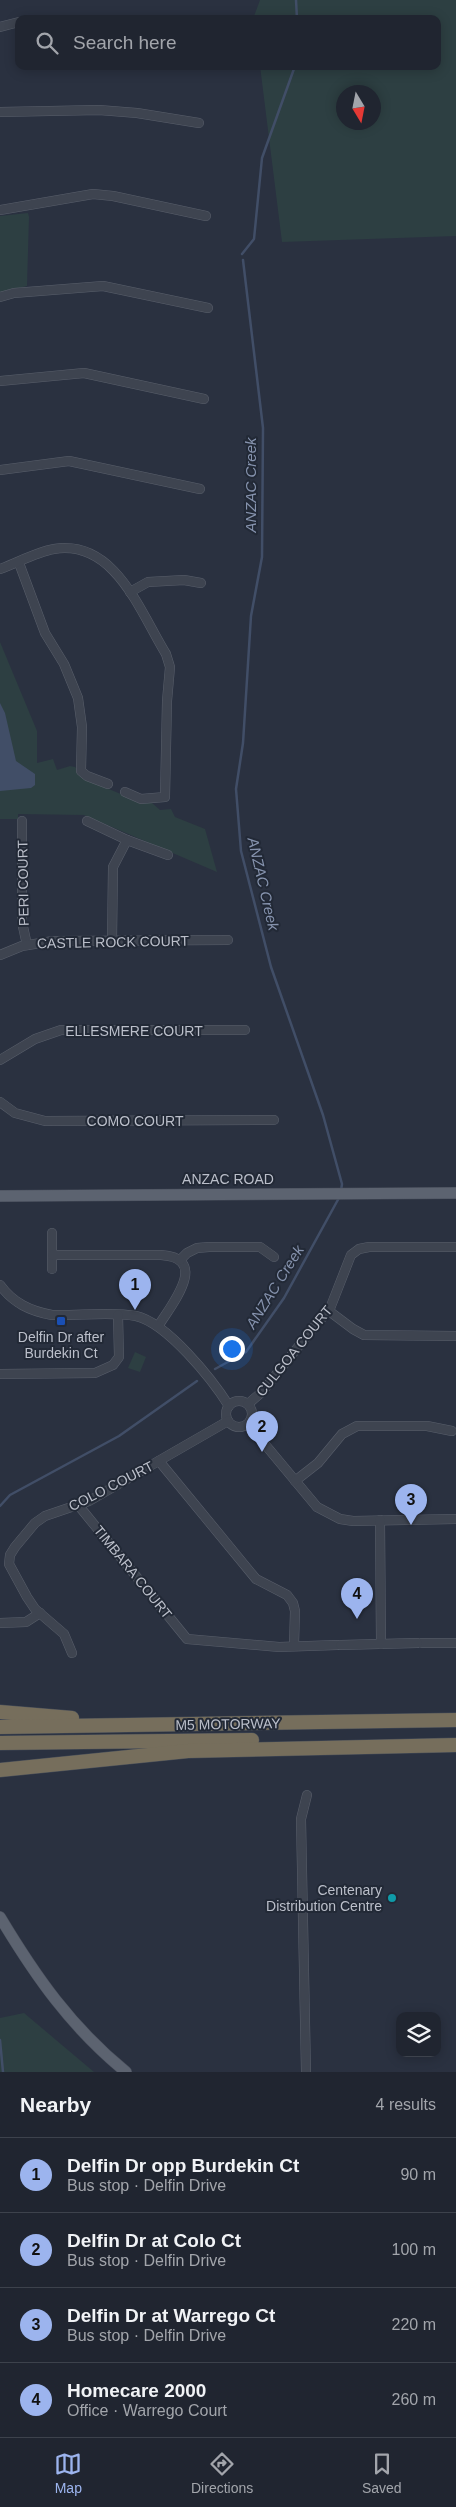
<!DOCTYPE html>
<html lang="en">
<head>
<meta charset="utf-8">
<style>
  :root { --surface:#202530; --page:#282d38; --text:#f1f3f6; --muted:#a2a5ab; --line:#3d424c; --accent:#9cb4ee }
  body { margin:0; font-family:Helvetica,sans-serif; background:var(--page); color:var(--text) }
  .controls { position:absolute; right:15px; bottom:15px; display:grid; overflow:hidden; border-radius:10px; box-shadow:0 2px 12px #0003 }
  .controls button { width:45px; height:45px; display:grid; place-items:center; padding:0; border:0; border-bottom:1px solid var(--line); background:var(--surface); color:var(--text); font:25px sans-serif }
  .compass { position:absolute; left:336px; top:85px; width:45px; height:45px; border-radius:50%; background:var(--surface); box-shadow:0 2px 12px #0003; rotate:170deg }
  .you { position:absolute; left:231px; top:1348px; width:18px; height:18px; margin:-12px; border:4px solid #fff; border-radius:50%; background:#1a73e8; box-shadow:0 0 0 8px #1a73e833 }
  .badge { display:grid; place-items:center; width:32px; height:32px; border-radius:50%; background:var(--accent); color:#111; font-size:16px; font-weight:700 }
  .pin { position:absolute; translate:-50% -41px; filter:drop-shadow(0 1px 2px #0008) }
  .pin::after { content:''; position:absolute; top:26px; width:18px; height:15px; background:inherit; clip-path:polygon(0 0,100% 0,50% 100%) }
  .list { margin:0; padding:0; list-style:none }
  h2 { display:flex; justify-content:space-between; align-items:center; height:65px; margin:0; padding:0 20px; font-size:21px }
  h2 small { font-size:16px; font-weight:400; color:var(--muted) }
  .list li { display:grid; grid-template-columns:32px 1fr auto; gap:15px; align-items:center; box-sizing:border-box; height:75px; padding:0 20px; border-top:1px solid var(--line) }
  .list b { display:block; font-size:19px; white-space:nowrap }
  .list p { margin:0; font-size:16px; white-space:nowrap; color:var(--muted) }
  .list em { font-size:16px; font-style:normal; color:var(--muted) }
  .icon { flex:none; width:28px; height:28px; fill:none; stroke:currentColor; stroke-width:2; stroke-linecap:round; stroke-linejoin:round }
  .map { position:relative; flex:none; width:456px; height:2072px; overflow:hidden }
  .search { position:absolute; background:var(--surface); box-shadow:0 2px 12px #0003; left:15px; right:15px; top:15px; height:55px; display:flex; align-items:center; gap:12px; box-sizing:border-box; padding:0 18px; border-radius:10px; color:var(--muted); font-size:19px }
  .sheet { height:365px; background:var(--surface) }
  nav { display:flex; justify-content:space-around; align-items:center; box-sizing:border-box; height:70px; border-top:1px solid var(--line); background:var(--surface); font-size:14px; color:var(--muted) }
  nav a { display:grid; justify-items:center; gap:2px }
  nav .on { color:var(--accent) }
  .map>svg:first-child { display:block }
</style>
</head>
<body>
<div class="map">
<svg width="456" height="2072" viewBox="0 0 456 2072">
  <rect width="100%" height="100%" fill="#2a3140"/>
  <!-- green -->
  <g fill="#2d3f42" fill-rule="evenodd">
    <path d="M 260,0 L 456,0 L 456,236 L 282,242 L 260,66 L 437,66 L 437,19 L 253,19 ZM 374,92 L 374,122 L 344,122 L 344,92 Z"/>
    <polygon points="28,213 29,217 27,286 0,293 0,216"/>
    <polygon points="0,642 37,731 37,763 53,759 57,770 70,766 75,767 92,782 140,802 152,803 160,810 171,809 175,817 205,829 217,872 84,815 18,814 18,819 0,819"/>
    <polygon points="135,1352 146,1357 140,1372 128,1368"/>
    <polygon points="24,2013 94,2072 0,2072 0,2018"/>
  </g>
  <!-- water -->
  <polygon fill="#414e67" points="0,703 5,713 16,761 35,774 35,785 31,788 0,791"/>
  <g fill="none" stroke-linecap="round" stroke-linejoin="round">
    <!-- stream -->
    <g stroke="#414e67" stroke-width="2.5">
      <polyline points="296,0 297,19"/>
      <polyline points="242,254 254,239 262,158 295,66"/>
      <polyline points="243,260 263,428 262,557 251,616 243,743 236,789 241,851 271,967 323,1115 342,1184 341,1191"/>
      <polyline points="215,1369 246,1352 284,1298 340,1196"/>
      <polyline points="0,1506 10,1495 119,1436 197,1381"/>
      <polyline points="0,2040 3,2072"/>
    </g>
    <!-- minor casing -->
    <g stroke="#595f6b" stroke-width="10">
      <g id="minor">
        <polyline points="0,27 19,22"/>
        <polyline points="0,112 99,110 137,113 199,123"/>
        <polyline points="0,210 93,194 113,196 206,216"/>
        <polyline points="0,297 14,293 103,286 208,308"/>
        <polyline points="0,381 84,373 204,399"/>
        <polyline points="0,470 69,461 200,489"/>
        <polyline points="19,563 45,633 64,664 78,698 82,727 81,771 87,776 108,784"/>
        <path d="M 0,569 C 17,563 36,552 54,549 C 115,539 140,612 166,654 L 170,667 L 167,701 L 165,797 L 141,799 L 125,792"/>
        <polyline points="130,592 148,582 184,580 201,583"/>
        <polyline points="22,821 22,922 27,945"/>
        <polyline points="87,821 127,840 168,855"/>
        <polyline points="112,941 113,867 127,840"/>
        <polyline points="0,955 22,946 53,941 228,940"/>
        <polyline points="0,1060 35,1039 61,1030 245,1030"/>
        <polyline points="0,1102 15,1113 45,1121 274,1120"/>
        <polyline points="52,1233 52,1269"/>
        <path d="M 53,1255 L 161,1255 C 210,1258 172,1304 159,1325"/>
        <polyline points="180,1260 187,1253 197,1248 209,1247 260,1247 274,1257"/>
        <path d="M 0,1285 C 13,1303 30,1311 52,1315 C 79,1316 110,1311 136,1316 C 167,1323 212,1379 229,1406"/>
        <polyline points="329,1311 353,1329 364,1335 456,1336"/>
        <polyline points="0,1374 95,1373 113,1365 119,1357 118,1315"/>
        <circle cx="239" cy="1414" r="13"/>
        <polyline points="248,1404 263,1391 317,1323 329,1311 351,1255 359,1249 369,1247 456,1247"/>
        <polyline points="248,1424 317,1507 340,1519 353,1521 456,1519"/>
        <polyline points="159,1461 256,1579 287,1595 293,1603 295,1611 294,1645"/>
        <polyline points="295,1481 318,1463 342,1434 357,1426 427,1426 452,1431"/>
        <polyline points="79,1506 187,1639 279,1647 337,1645"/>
        <polyline points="380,1520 381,1644"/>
        <polyline points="0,1623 26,1622 40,1613"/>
        <polyline points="422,1643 456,1643"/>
        <polyline points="341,1645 417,1643"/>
        <polyline points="72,1653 64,1634 35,1609 27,1597 9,1564 10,1555 15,1547 35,1523 45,1516 89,1501 228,1421"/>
        <polyline points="306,2072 301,1819 307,1795"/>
      </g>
    </g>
    <!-- major casing -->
    <g stroke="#474d5a" stroke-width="12">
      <g id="major">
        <polyline points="0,1196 456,1193"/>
        <path d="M 0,1917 C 36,1977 71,2027 126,2072"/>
      </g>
    </g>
    <!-- highway casing -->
    <g stroke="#454c58" stroke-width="15">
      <g id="highway">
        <polyline points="0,1712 72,1718"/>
        <polyline points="0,1727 456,1720"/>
        <polyline points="0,1743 252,1740"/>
        <polyline points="0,1770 188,1751 456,1745"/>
      </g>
    </g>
    <!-- minor -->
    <use href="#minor" stroke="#3e4450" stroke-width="9"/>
    <!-- major -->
    <use href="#major" stroke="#5c6370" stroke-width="11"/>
    <!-- highway -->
    <use href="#highway" stroke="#766e5c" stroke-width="14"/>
  </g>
  <!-- markers -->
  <rect fill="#1a4fb4" stroke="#222936" stroke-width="2" x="56" y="1316" width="10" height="10" rx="2.5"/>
  <circle fill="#0f9aa8" stroke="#222936" stroke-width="2" cx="392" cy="1898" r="5"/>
  <g text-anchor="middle" stroke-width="4" stroke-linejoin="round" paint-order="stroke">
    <!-- street labels -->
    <g font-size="14" fill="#bbbfca" stroke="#222936">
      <text transform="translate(23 883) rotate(-91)" y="5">PERI COURT</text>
      <text transform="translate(113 942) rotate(-1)" y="5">CASTLE ROCK COURT</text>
      <text x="134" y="1036">ELLESMERE COURT</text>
      <text x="135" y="1126">COMO COURT</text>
      <text x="228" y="1184">ANZAC ROAD</text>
      <text transform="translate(294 1351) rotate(-51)" y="5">CULGOA COURT</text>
      <text transform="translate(111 1486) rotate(-27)" y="5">COLO COURT</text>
      <text transform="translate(133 1572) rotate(51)" y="5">TIMBARA COURT</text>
      <text transform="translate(228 1724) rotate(-1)" y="5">M5 MOTORWAY</text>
    </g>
    <!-- poi labels -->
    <g font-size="14" fill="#bbbfca" stroke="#222936">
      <text x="61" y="1342">Delfin Dr after<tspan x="61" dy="16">Burdekin Ct</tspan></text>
      <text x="382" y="1895" text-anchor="end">Centenary<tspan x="382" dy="16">Distribution Centre</tspan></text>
    </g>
    <!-- water labels -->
    <g font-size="15" font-style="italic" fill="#8693ae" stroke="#222936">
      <text transform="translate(251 485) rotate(-90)" y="5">ANZAC Creek</text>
      <text transform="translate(263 884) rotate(77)" y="5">ANZAC Creek</text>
      <text transform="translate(275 1287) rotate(-58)" y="5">ANZAC Creek</text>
    </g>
  </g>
</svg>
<div class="controls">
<button><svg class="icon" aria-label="layers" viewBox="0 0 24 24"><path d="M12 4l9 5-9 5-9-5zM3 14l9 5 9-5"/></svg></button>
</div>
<svg class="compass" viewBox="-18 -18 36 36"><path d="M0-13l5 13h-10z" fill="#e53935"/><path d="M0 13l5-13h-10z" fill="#a2a5ab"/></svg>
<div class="you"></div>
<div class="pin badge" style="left:135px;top:1310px">1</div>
<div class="pin badge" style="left:262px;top:1452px">2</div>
<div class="pin badge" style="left:411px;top:1525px">3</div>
<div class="pin badge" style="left:357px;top:1619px">4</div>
<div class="search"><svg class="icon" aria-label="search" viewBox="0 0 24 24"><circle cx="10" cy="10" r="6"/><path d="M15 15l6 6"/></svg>Search here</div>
</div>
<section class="sheet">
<h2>Nearby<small>4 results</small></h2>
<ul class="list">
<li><span class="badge">1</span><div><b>Delfin Dr opp Burdekin Ct</b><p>Bus stop · Delfin Drive</p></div><em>90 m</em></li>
<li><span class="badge">2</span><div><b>Delfin Dr at Colo Ct</b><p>Bus stop · Delfin Drive</p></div><em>100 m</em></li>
<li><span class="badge">3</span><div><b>Delfin Dr at Warrego Ct</b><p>Bus stop · Delfin Drive</p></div><em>220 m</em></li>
<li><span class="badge">4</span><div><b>Homecare 2000</b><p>Office · Warrego Court</p></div><em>260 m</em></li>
</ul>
</section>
<nav>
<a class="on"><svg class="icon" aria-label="map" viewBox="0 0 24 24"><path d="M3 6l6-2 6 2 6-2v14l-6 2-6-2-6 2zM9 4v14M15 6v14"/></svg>Map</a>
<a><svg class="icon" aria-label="directions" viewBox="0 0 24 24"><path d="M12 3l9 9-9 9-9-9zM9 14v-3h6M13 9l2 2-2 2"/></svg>Directions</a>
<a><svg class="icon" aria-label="saved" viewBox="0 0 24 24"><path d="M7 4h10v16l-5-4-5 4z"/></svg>Saved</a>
</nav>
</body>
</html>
